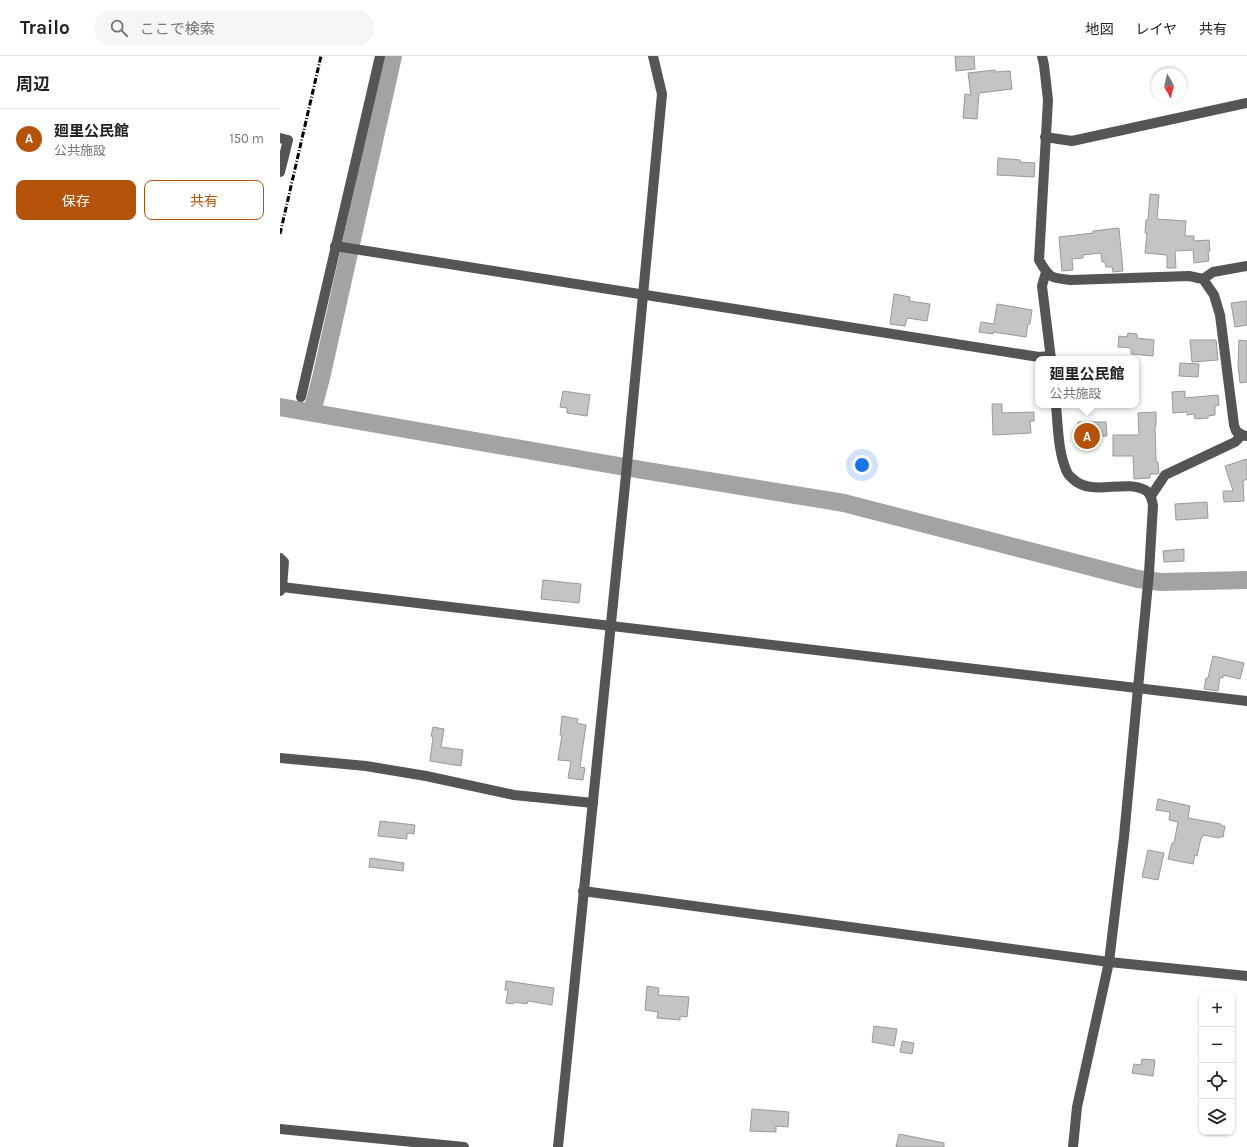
<!DOCTYPE html>
<html lang="ja">
<head>
<meta charset="utf-8">
<style>
  :root { --surface:#fff; --page:#f6f6f6; --text:#222; --muted:#767676; --line:#e0e0e0; --accent:#b45309 }
  body { margin:0; font-family:Karla,"Noto Sans JP",sans-serif; background:var(--page); color:var(--text) }
  .controls { position:absolute; right:12px; bottom:12px; display:grid; overflow:hidden; border-radius:8px; box-shadow:0 1px 3px #0004 }
  .controls button { width:36px; height:36px; display:grid; place-items:center; padding:0; border:0; border-bottom:1px solid var(--line); background:var(--surface); color:var(--text); font:20px sans-serif }
  .compass { position:absolute; left:871px; top:12px; width:36px; height:36px; border-radius:50%; background:var(--surface); box-shadow:0 1px 3px #0004; rotate:172deg }
  .you { position:absolute; left:582px; top:409px; width:14px; height:14px; margin:-10px; border:3px solid #fff; border-radius:50%; background:#1a73e8; box-shadow:0 0 0 6px #1a73e833 }
  .badge { display:grid; place-items:center; width:26px; height:26px; border-radius:50%; background:var(--accent); color:#fff; font-size:13px; font-weight:700 }
  .pin { position:absolute; translate:-50% -50%; border:2px solid #fff; box-shadow:0 1px 4px #0006 }
  .popup { position:absolute; left:755px; top:300px; width:104px; height:52px; box-sizing:border-box; display:grid; place-content:center; border-radius:8px; background:var(--surface); filter:drop-shadow(0 1px 3px #0005); font-size:13px; white-space:nowrap; color:var(--muted) }
  .popup b { font-size:15px; color:var(--text) }
  .popup::after { content:''; position:absolute; left:50%; top:100%; margin-left:-8px; border:8px solid transparent; border-top-color:var(--surface) }
  .list { margin:0; padding:0; list-style:none }
  h2 { display:flex; justify-content:space-between; align-items:center; height:52px; margin:0; padding:0 16px; font-size:17px }
  h2 small { font-size:13px; font-weight:400; color:var(--muted) }
  .list li { display:grid; grid-template-columns:26px 1fr auto; gap:12px; align-items:center; box-sizing:border-box; height:60px; padding:0 16px; border-top:1px solid var(--line) }
  .list b { display:block; font-size:15px; white-space:nowrap }
  .list p { margin:0; font-size:13px; white-space:nowrap; color:var(--muted) }
  .list em { font-size:13px; font-style:normal; color:var(--muted) }
  .actions { display:flex; gap:8px; padding:12px 16px }
  .actions a { flex:1; padding:9px 0; border:1px solid var(--accent); border-radius:8px; text-align:center; font-size:14px; color:var(--accent) }
  .actions .main { background:var(--accent); color:#fff }
  .icon { flex:none; width:22px; height:22px; fill:none; stroke:currentColor; stroke-width:2; stroke-linecap:round; stroke-linejoin:round }
  .map { position:relative; flex:none; width:967px; height:1091px; overflow:hidden }
  header { display:flex; align-items:center; gap:24px; box-sizing:border-box; height:56px; padding:0 20px; background:var(--surface); border-bottom:1px solid var(--line) }
  header strong { font-size:19px }
  nav { display:flex; gap:22px; margin-inline-start:auto; font-size:14px }
  .search { width:280px; height:36px; background:var(--page); display:flex; align-items:center; gap:10px; box-sizing:border-box; padding:0 14px; border-radius:22px; color:var(--muted); font-size:15px }
  main { display:flex }
  aside { flex:1; background:var(--surface) }
  .map>svg:first-child { display:block }
</style>
</head>
<body>
<header>
<strong>Trailo</strong>
<div class="search"><svg class="icon" aria-label="search" viewBox="0 0 24 24"><circle cx="10" cy="10" r="6"/><path d="M15 15l6 6"/></svg>ここで検索</div>
<nav><a>地図</a><a>レイヤ</a><a>共有</a></nav>
</header>
<main>
<aside>
<h2>周辺<small></small></h2>
<ul class="list">
<li><span class="badge">A</span><div><b>廻里公民館</b><p>公共施設</p></div><em>150 m</em></li>
</ul>
<div class="actions"><a class="main">保存</a><a>共有</a></div>
</aside>
<div class="map">
<svg width="967" height="1091" viewBox="0 0 967 1091">
  <rect width="100%" height="100%" fill="#fff"/>
  <g fill="none" stroke-linecap="round" stroke-linejoin="round">
    <!-- river -->
    <g stroke="#a3a3a3" stroke-width="18">
      <polyline points="0,351 362,414 564,447 858,523 881,526 967,524"/>
      <polyline points="32,356 41,322 113,0"/>
    </g>
  </g>
  <!-- building -->
  <g fill="#c4c4c4" stroke="#999">
    <polygon points="675,0 694,0 695,13 676,15"/>
    <polygon points="715,14 715,16 730,15 732,33 699,37 697,63 683,62 685,38 691,39 688,17"/>
    <polygon points="718,102 740,104 740,106 755,107 754,121 717,119"/>
    <polygon points="870,138 879,139 877,163 906,165 905,180 914,180 914,185 929,184 930,195 928,195 929,205 914,207 913,194 895,195 896,212 887,212 887,199 865,197 867,177 865,177 866,164 868,164"/>
    <polygon points="839,172 843,215 833,216 832,211 826,211 825,206 822,206 821,197 803,199 803,202 792,203 793,214 782,215 779,181 813,177 813,175"/>
    <polygon points="614,238 630,241 629,245 650,248 647,265 627,262 625,270 610,268"/>
    <polygon points="967,245 967,269 955,271 951,247"/>
    <polygon points="717,248 752,254 750,268 748,268 746,281 713,276 713,278 699,276 701,266 714,268"/>
    <polygon points="848,277 857,278 857,282 874,284 873,300 851,298 851,292 838,291 839,280 847,281"/>
    <polygon points="910,284 936,284 938,304 912,306"/>
    <polygon points="959,284 967,285 967,326 960,327 958,310"/>
    <polygon points="900,307 919,308 918,321 899,320"/>
    <polygon points="283,335 310,339 307,360 287,357 287,352 280,351"/>
    <polygon points="905,335 905,342 938,339 939,349 935,350 935,359 928,360 928,362 915,363 914,358 907,359 907,356 893,357 892,336"/>
    <polygon points="712,348 722,348 722,357 754,356 754,365 750,365 751,377 713,379"/>
    <polygon points="876,356 876,370 875,370 876,406 878,406 879,417 878,418 870,418 870,422 854,423 853,400 833,400 833,379 859,379 858,357"/>
    <polygon points="798,366 826,366 827,380 815,380 815,390 799,390"/>
    <polygon points="967,403 967,423 963,425 964,445 944,446 943,435 953,435 945,410"/>
    <polygon points="927,446 928,462 896,464 895,448"/>
    <polygon points="904,493 904,505 884,506 883,495"/>
    <polygon points="263,524 301,528 299,547 261,543"/>
    <polygon points="933,600 964,607 960,623 943,619 943,622 940,621 938,635 924,633 926,622 928,622"/>
    <polygon points="282,660 298,663 297,667 306,669 300,711 305,712 303,724 288,722 291,705 278,704 282,679 280,679"/>
    <polygon points="153,671 164,673 161,691 183,694 181,710 150,705 153,681 151,680"/>
    <polygon points="878,743 910,750 908,762 941,768 941,770 945,770 943,781 939,781 939,782 923,779 922,782 921,782 917,800 915,799 913,808 888,803 892,787 894,787 898,766 889,764 890,756 876,754"/>
    <polygon points="100,765 135,769 134,778 127,777 127,783 98,780"/>
    <polygon points="868,794 884,797 878,824 862,821"/>
    <polygon points="90,802 124,807 123,815 89,811"/>
    <polygon points="226,925 274,932 272,949 248,945 247,948 234,946 233,948 226,947 228,934 225,934"/>
    <polygon points="367,930 379,932 378,939 409,941 407,961 400,960 400,964 377,962 378,956 365,954"/>
    <polygon points="594,970 617,973 614,990 592,986"/>
    <polygon points="622,985 634,987 632,998 620,996"/>
    <polygon points="862,1003 875,1004 873,1020 852,1017 854,1008 861,1009"/>
    <polygon points="472,1053 509,1056 508,1071 496,1070 496,1076 470,1075"/>
    <polygon points="619,1078 664,1087 664,1091 616,1091"/>
  </g>
  <g fill="none" stroke-linecap="round" stroke-linejoin="round">
    <!-- minor -->
    <g stroke="#555" stroke-width="10">
      <path d="M 762,0 L 764,9 L 768,44 L 759,204 C 769,222 771,222 791,224 L 909,220 L 923,223 L 934,239 L 940,259 L 954,369 L 956,375 L 962,379 L 967,380"/>
      <polyline points="765,81 792,85 967,47"/>
      <polyline points="0,82 8,84 0,116"/>
      <polyline points="55,190 759,301 770,300"/>
      <polyline points="766,216 762,230 771,303"/>
      <polyline points="923,223 933,216 967,210"/>
      <polyline points="21,341 100,0"/>
      <path d="M 776,349 C 778,370 778,397 787,416 C 788,419 791,421 793,423 C 812,441 844,423 865,434 C 870,436 872,444 873,449 L 869,517 L 858,632 L 844,781 L 829,906 L 797,1051 L 793,1091"/>
      <polyline points="871,440 885,419 955,386 962,379"/>
      <polyline points="0,502 4,506 2,531 0,535"/>
      <polyline points="2,531 967,645"/>
      <polyline points="0,702 86,710 146,720 234,739 313,747"/>
      <polyline points="303,835 829,906 967,920"/>
      <polyline points="0,1073 184,1091"/>
      <polyline points="278,1091 346,419 382,38 373,0"/>
    </g>
    <!-- rail -->
    <polyline stroke="#000" stroke-width="3" stroke-dasharray="6 2 1 2" stroke-linecap="butt" points="0,178 41,0"/>
  </g>
</svg>
<div class="controls">
<button>+</button>
<button>−</button>
<button><svg class="icon" aria-label="locate" viewBox="0 0 24 24"><circle cx="12" cy="12" r="6"/><path d="M12 2v4M12 18v4M2 12h4M18 12h4"/></svg></button>
<button><svg class="icon" aria-label="layers" viewBox="0 0 24 24"><path d="M12 4l9 5-9 5-9-5zM3 14l9 5 9-5"/></svg></button>
</div>
<svg class="compass" viewBox="-18 -18 36 36"><path d="M0-13l5 13h-10z" fill="#e53935"/><path d="M0 13l5-13h-10z" fill="#767676"/></svg>
<div class="you"></div>
<div class="pin badge" style="left:807px;top:380px">A</div>
<div class="popup"><b>廻里公民館</b>公共施設</div>
</div>
</main>
</body>
</html>
